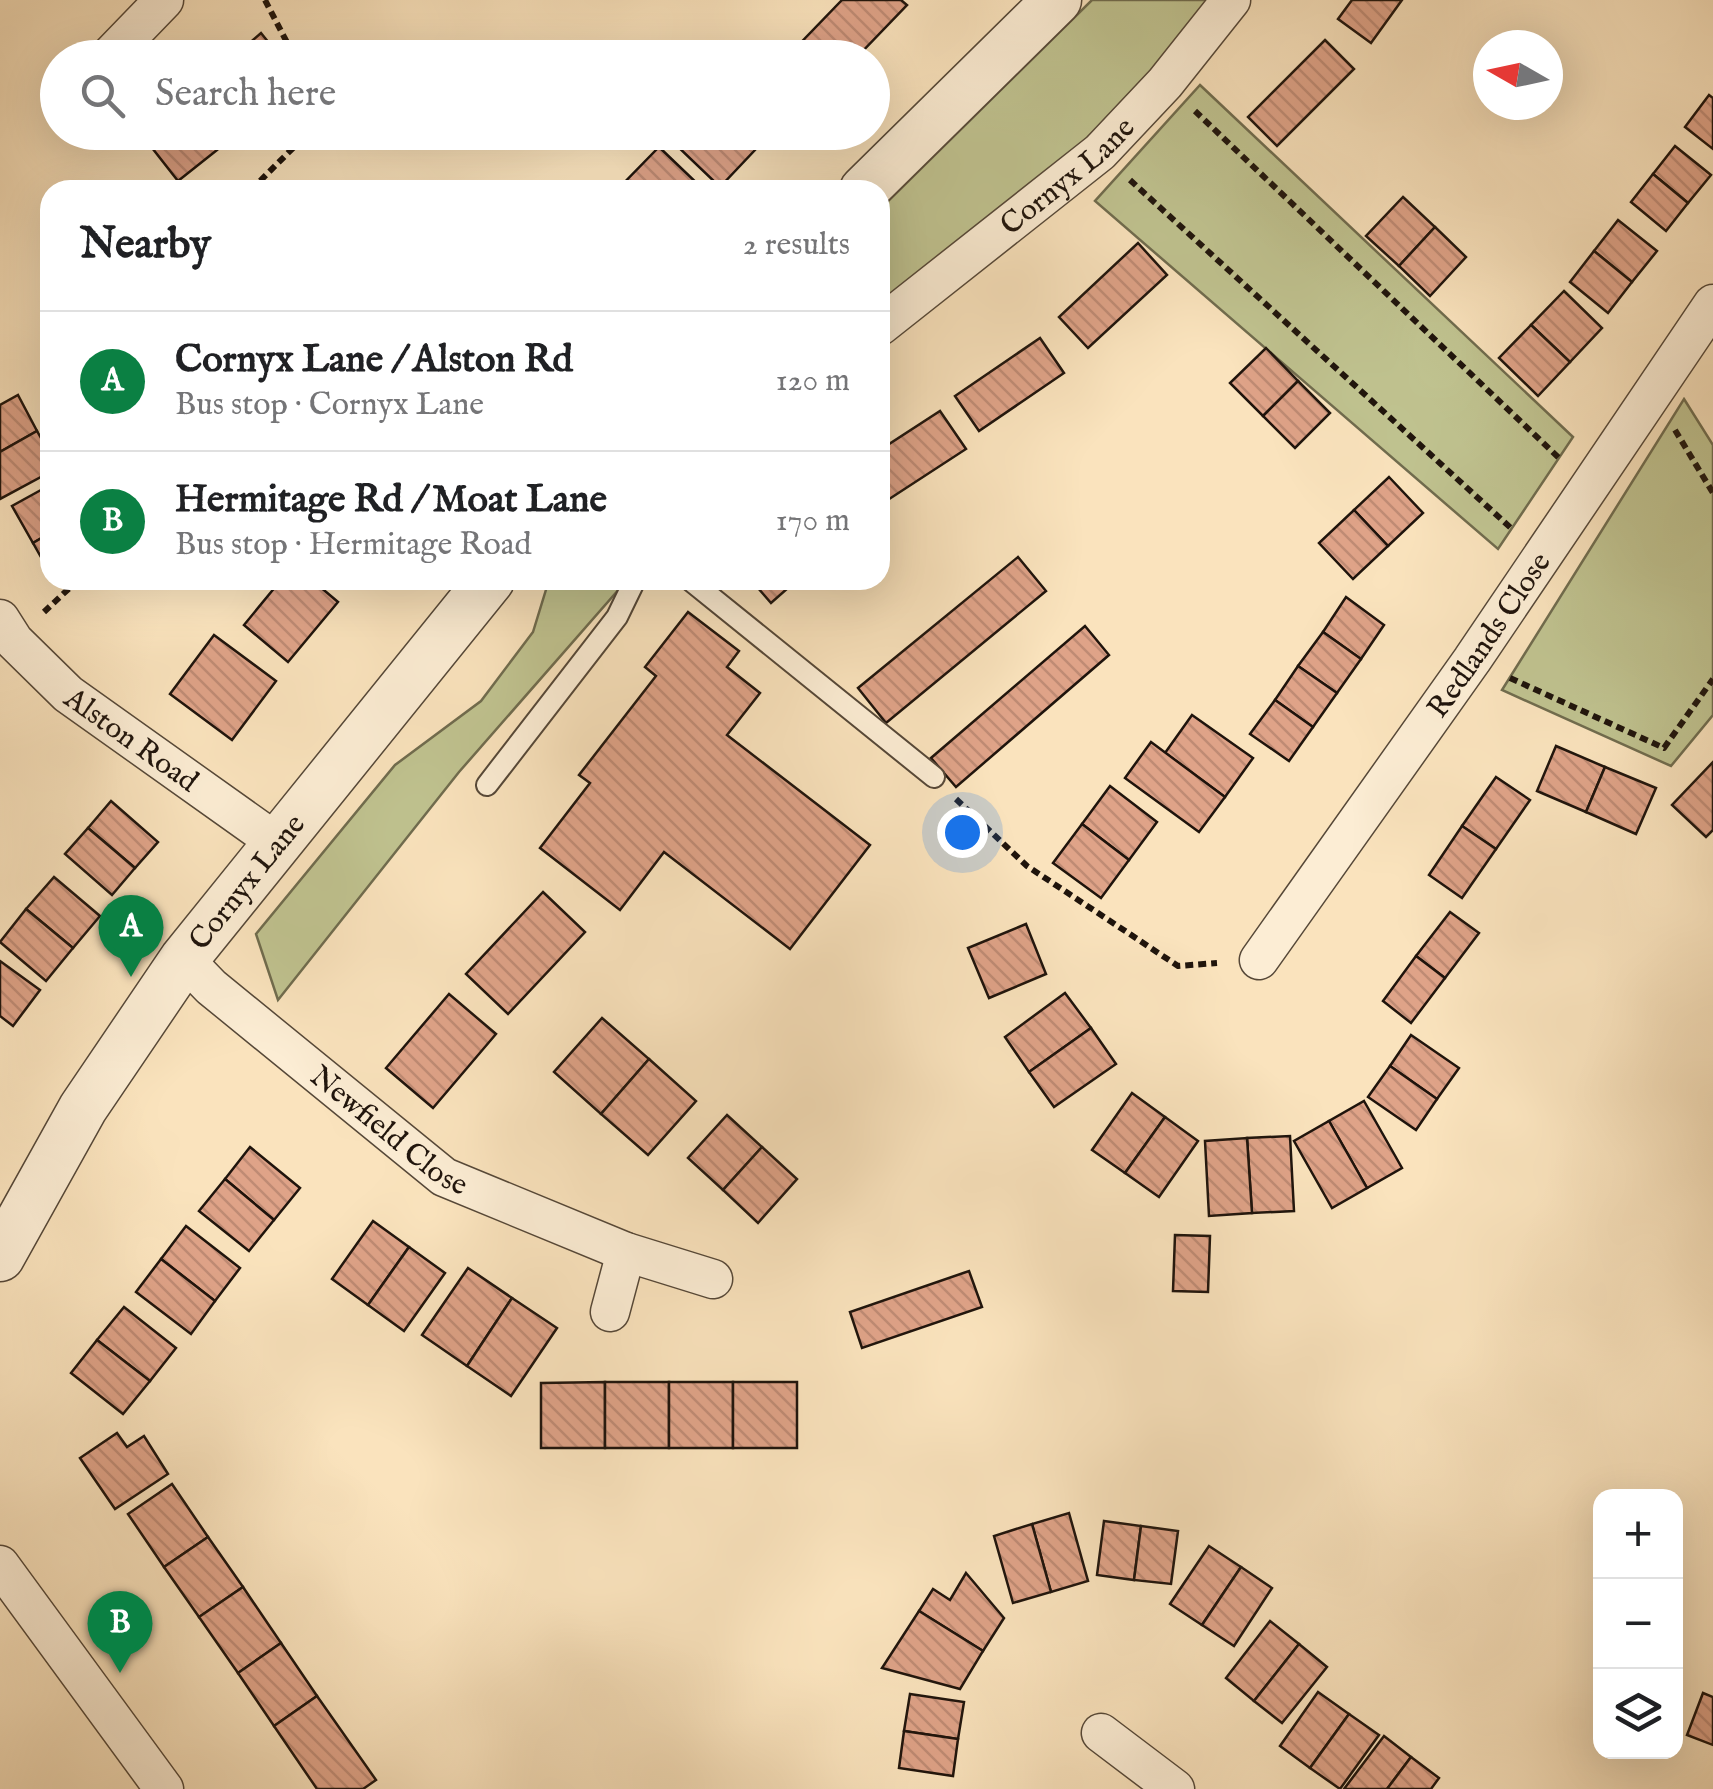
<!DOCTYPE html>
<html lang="en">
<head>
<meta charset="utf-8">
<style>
  :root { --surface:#fff; --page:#f6f6f6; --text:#202124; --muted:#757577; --line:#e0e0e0; --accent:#0b8043 }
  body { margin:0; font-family:"IM FELL English",serif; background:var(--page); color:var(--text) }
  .controls { position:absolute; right:30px; bottom:30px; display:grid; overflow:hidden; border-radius:20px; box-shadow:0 10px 40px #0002 }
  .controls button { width:90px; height:90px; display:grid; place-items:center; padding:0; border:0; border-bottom:2px solid var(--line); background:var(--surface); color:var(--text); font:50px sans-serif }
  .compass { position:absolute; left:1473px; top:30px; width:90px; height:90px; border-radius:50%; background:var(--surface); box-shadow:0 10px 40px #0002; rotate:279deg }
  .you { position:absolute; left:962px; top:832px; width:35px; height:35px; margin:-25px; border:8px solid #fff; border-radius:50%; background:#1a73e8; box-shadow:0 0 0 15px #1a73e833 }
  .badge { display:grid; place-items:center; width:65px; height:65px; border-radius:50%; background:var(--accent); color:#fff; font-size:32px; font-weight:700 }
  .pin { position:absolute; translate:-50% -82px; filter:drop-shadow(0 2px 5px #0008) }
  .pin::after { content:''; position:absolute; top:52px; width:35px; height:30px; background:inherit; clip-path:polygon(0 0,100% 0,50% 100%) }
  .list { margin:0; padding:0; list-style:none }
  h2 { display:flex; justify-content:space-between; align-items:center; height:130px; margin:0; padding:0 40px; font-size:42px }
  h2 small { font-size:32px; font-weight:400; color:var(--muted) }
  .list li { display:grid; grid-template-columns:65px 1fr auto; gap:30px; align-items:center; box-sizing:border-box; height:140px; padding:0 40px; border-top:2px solid var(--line) }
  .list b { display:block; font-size:38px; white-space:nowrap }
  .list p { margin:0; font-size:32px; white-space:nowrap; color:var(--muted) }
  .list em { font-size:32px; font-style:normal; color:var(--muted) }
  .icon { flex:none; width:55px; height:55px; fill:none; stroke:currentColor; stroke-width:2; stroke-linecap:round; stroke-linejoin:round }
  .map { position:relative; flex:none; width:1713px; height:1789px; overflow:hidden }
  .search { position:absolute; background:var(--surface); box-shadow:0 10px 40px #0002; left:40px; top:40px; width:850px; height:110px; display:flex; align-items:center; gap:25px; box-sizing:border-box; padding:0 35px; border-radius:55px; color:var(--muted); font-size:38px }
  .panel { position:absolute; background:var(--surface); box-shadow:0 10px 40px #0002; left:40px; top:180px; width:850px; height:410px; border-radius:30px }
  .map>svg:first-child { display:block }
</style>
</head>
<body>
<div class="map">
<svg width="1713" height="1789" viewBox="0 0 1713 1789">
  <defs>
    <pattern id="building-back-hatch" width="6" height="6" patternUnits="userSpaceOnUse" patternTransform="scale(2.5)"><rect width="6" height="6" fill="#dfa388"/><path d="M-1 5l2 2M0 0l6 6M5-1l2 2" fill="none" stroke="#bf8b74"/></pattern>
  </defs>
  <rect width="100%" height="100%" fill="#fae3bd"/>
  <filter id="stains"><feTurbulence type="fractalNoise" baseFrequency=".002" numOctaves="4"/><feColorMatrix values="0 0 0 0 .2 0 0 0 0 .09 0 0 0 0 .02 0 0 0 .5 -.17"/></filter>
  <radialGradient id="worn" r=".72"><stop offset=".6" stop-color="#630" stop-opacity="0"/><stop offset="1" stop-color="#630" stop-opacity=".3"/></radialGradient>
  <!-- green -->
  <g fill="#c0c390" stroke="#706c4e" stroke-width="2.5">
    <polygon points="1092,0 1213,0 1147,80 1047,177 880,306 880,209"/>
    <polygon points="1200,85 1573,437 1498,549 1095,201"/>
    <polygon points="1684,399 1713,445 1713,715 1671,766 1502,690"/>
    <polygon points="549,580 627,580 459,772 278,1000 256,934 395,765 481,701 533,632"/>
  </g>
  <!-- building -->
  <g fill="url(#building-back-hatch)" stroke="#1f140c" stroke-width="2.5">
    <polygon points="842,0 901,0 907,5 856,58 786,58"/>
    <polygon points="1352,0 1402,0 1371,43 1338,19"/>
    <polygon points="261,33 281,58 232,58"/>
    <polygon points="1325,40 1354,69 1277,146 1248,117"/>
    <polygon points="1709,95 1713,98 1713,149 1685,127"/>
    <polygon points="145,132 203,132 217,150 178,181 142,135"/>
    <polygon points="686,132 772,132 720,187 675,144"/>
    <polygon points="1675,146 1711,175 1688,203 1653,174"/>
    <polygon points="659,147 703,189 702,190 617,190"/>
    <polygon points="1653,174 1688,203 1666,231 1631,202"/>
    <polygon points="1403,197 1435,227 1399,266 1366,236"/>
    <polygon points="1618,220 1657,251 1632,282 1594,251"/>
    <polygon points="1435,227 1466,257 1430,296 1399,266"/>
    <polygon points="1138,243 1167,275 1088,348 1059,317"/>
    <polygon points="1594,251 1632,282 1608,313 1570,282"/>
    <polygon points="1564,291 1602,328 1570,362 1531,325"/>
    <polygon points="1531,325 1570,362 1538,396 1499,358"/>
    <polygon points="1040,338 1064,373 979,431 955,396"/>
    <polygon points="1266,348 1298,381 1263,416 1230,383"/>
    <polygon points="1298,381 1330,413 1295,448 1263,416"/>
    <polygon points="18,395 37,431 0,452 0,405"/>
    <polygon points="940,411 966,449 880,505 880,450"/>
    <polygon points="37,431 50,454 50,472 0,499 0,452"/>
    <polygon points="1389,477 1423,513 1388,546 1354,510"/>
    <polygon points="50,485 50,533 33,543 12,506"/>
    <polygon points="1354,510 1388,546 1353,579 1319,543"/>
    <polygon points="50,533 50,573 33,543"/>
    <polygon points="1018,557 1046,591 886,723 858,688"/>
    <polygon points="281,580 312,580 338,602 288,662 244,625"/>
    <polygon points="751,580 797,580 771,603"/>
    <polygon points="1346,597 1384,625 1361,659 1323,632"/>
    <polygon points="688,612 739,651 727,667 760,693 727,735 870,845 790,949 664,852 620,910 540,848 590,783 579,775 656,676 645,667"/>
    <polygon points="1085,626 1109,655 956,787 931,758"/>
    <polygon points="1323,632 1361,659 1337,693 1298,666"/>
    <polygon points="214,635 276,681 232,740 170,694"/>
    <polygon points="1298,666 1337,693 1313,727 1275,700"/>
    <polygon points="1275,700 1313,727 1289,761 1250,734"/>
    <polygon points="1192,715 1253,758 1225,797 1165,753"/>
    <polygon points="1151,742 1225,797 1199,832 1125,778"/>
    <polygon points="1556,746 1605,767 1586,812 1537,791"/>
    <polygon points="1713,762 1713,830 1706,837 1672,805"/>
    <polygon points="1605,767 1656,788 1636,834 1586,812"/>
    <polygon points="1496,777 1530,800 1496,849 1462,826"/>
    <polygon points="1110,786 1157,822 1129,860 1082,824"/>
    <polygon points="111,801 158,842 135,868 88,828"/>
    <polygon points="1082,824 1129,860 1101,898 1053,863"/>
    <polygon points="1462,826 1496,849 1462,898 1429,875"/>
    <polygon points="88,828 135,868 112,895 65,854"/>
    <polygon points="54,877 100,916 73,948 26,909"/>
    <polygon points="543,892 585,932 508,1014 466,974"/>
    <polygon points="26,909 73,948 46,981 0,942"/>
    <polygon points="1450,912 1479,933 1445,978 1416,956"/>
    <polygon points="1026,924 1046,974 989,998 968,948"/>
    <polygon points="1416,956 1445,978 1411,1023 1383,1001"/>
    <polygon points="0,961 40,990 13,1026 0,1016"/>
    <polygon points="1065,993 1091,1028 1029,1072 1005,1037"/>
    <polygon points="449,994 496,1034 433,1108 386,1068"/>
    <polygon points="602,1018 649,1059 601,1114 554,1072"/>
    <polygon points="1091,1028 1116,1064 1054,1107 1029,1072"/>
    <polygon points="1411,1035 1459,1068 1437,1099 1390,1066"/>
    <polygon points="649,1059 696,1101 648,1155 601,1114"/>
    <polygon points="1390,1066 1437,1099 1416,1130 1368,1097"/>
    <polygon points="1132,1093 1165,1117 1125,1173 1092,1150"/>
    <polygon points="1364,1101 1402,1168 1367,1188 1329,1121"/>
    <polygon points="727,1115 762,1147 723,1190 688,1158"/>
    <polygon points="1165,1117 1198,1141 1159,1197 1125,1173"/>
    <polygon points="1329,1121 1367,1188 1332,1208 1294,1141"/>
    <polygon points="1290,1136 1294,1211 1252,1213 1247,1138"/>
    <polygon points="1247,1138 1252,1213 1209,1216 1205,1141"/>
    <polygon points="250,1147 300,1188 274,1220 225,1179"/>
    <polygon points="762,1147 797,1179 758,1223 723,1190"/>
    <polygon points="225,1179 274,1220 249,1251 199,1211"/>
    <polygon points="373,1221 409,1247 368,1305 332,1279"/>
    <polygon points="186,1226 240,1268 215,1301 161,1259"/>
    <polygon points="1175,1235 1210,1236 1208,1292 1173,1291"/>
    <polygon points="409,1247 445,1273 404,1331 368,1305"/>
    <polygon points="161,1259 215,1301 191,1334 136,1292"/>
    <polygon points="468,1268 512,1298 467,1366 422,1335"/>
    <polygon points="969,1271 982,1307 862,1348 850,1312"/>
    <polygon points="512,1298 557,1328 511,1396 467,1366"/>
    <polygon points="124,1307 176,1348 150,1381 97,1340"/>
    <polygon points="97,1340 150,1381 123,1414 71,1373"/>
    <polygon points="605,1382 605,1448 541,1448 541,1383"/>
    <rect x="605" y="1382" width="64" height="66"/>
    <rect x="669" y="1382" width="64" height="66"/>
    <rect x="733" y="1382" width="64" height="66"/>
    <polygon points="117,1433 127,1447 144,1436 168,1474 115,1509 80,1458"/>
    <polygon points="172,1484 208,1537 164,1567 128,1514"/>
    <polygon points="1069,1513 1088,1581 1051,1592 1032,1524"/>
    <polygon points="1104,1521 1141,1526 1134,1580 1097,1575"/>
    <polygon points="1032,1524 1051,1592 1013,1603 994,1536"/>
    <polygon points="1141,1526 1178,1531 1171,1584 1134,1580"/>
    <polygon points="208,1537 243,1587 199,1617 164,1567"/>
    <polygon points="1209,1546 1241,1567 1202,1625 1170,1604"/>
    <polygon points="1241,1567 1272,1588 1234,1646 1202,1625"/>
    <polygon points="966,1573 1004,1618 983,1651 919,1611 933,1589 950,1600"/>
    <polygon points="243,1587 281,1643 238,1673 199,1617"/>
    <polygon points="919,1611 983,1651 960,1689 882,1668"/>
    <polygon points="1270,1621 1299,1644 1254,1701 1226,1678"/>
    <polygon points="281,1643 317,1696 274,1726 238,1673"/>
    <polygon points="1299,1644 1327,1667 1282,1723 1254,1701"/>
    <polygon points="1318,1692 1349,1714 1310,1768 1280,1746"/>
    <polygon points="1703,1693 1713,1697 1713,1745 1687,1735"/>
    <polygon points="910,1694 964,1702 958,1739 904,1731"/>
    <polygon points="317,1696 376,1780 363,1789 317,1789 274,1726"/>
    <polygon points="1349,1714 1379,1735 1340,1789 1310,1768"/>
    <polygon points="904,1731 958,1739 953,1776 899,1768"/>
    <polygon points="1384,1736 1411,1757 1387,1789 1344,1789"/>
    <polygon points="1411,1757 1439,1778 1431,1789 1387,1789"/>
  </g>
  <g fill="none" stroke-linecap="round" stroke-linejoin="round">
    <!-- service casing -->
    <g stroke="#564838" stroke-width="24">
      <g id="service">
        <polyline points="690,580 934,777"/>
        <polyline points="487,785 617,617 635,580"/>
      </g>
    </g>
    <!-- minor casing -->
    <g stroke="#564838" stroke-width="41">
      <g id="minor">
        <polyline points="108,58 164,0"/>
        <path id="s1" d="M 880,326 L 1100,152 L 1165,83 L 1231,0"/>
        <path id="s2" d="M 0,619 L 14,641 L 68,694 L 276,842"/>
        <path id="s3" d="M 184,959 L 211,987 L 444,1177 L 626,1252 L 713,1279"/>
        <path id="s4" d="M 1259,960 L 1472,660 L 1713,304"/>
        <polyline points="610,1312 626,1252"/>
        <polyline points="0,1565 164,1789"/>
        <polyline points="1101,1733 1175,1789"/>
      </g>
    </g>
    <!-- tertiary casing -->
    <g stroke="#564838" stroke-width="51">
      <g id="tertiary">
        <polyline points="864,190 1057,0"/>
        <path id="s5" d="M 0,1257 L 83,1108 L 184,959 L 490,580"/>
      </g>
    </g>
    <!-- path -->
    <g stroke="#1f140c" stroke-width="6" stroke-dasharray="8 5" stroke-linecap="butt">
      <polyline points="265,0 295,58"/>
      <polyline points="1195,111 1559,458"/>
      <polyline points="1130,180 1512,529"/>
      <polyline points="251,190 309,132"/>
      <polyline points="1675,430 1713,493"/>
      <polyline points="44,612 78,580"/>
      <polyline points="1510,678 1664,748 1713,679"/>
      <polyline points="956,799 1027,866 1178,966 1217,963"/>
    </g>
    <!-- service -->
    <use href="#service" stroke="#fcedd4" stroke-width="20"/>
    <!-- minor -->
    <use href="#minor" stroke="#fcedd4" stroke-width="38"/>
    <!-- tertiary -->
    <use href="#tertiary" stroke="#fcedd4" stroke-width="48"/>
  </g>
  <g text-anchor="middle" stroke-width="8" stroke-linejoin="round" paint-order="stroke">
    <!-- street labels -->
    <g font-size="30" fill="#1f140c" stroke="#fcedd4">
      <text dy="10" stroke="none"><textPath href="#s1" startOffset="240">Cornyx Lane</textPath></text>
      <text dy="10" stroke="none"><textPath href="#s4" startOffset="398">Redlands Close</textPath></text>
      <text dy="10" stroke="none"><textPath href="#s2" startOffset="180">Alston Road</textPath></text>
      <text dy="10" stroke="none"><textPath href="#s5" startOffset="450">Cornyx Lane</textPath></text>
      <text dy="10" stroke="none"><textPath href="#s3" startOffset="268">Newfield Close</textPath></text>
    </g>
  </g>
  <rect width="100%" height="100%" filter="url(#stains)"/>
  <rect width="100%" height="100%" fill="url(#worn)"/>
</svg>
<div class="controls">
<button>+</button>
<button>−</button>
<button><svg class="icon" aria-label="layers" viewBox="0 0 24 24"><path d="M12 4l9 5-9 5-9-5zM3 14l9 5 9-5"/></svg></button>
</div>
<svg class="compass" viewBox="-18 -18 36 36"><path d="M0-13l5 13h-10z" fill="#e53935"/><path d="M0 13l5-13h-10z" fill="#757577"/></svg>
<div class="you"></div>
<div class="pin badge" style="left:131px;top:977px">A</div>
<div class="pin badge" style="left:120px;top:1673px">B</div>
<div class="search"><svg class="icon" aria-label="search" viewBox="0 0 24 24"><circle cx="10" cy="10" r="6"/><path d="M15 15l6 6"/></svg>Search here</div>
<section class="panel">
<h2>Nearby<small>2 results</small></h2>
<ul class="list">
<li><span class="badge">A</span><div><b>Cornyx Lane / Alston Rd</b><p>Bus stop · Cornyx Lane</p></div><em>120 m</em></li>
<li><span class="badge">B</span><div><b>Hermitage Rd / Moat Lane</b><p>Bus stop · Hermitage Road</p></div><em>170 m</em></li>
</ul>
</section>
</div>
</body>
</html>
